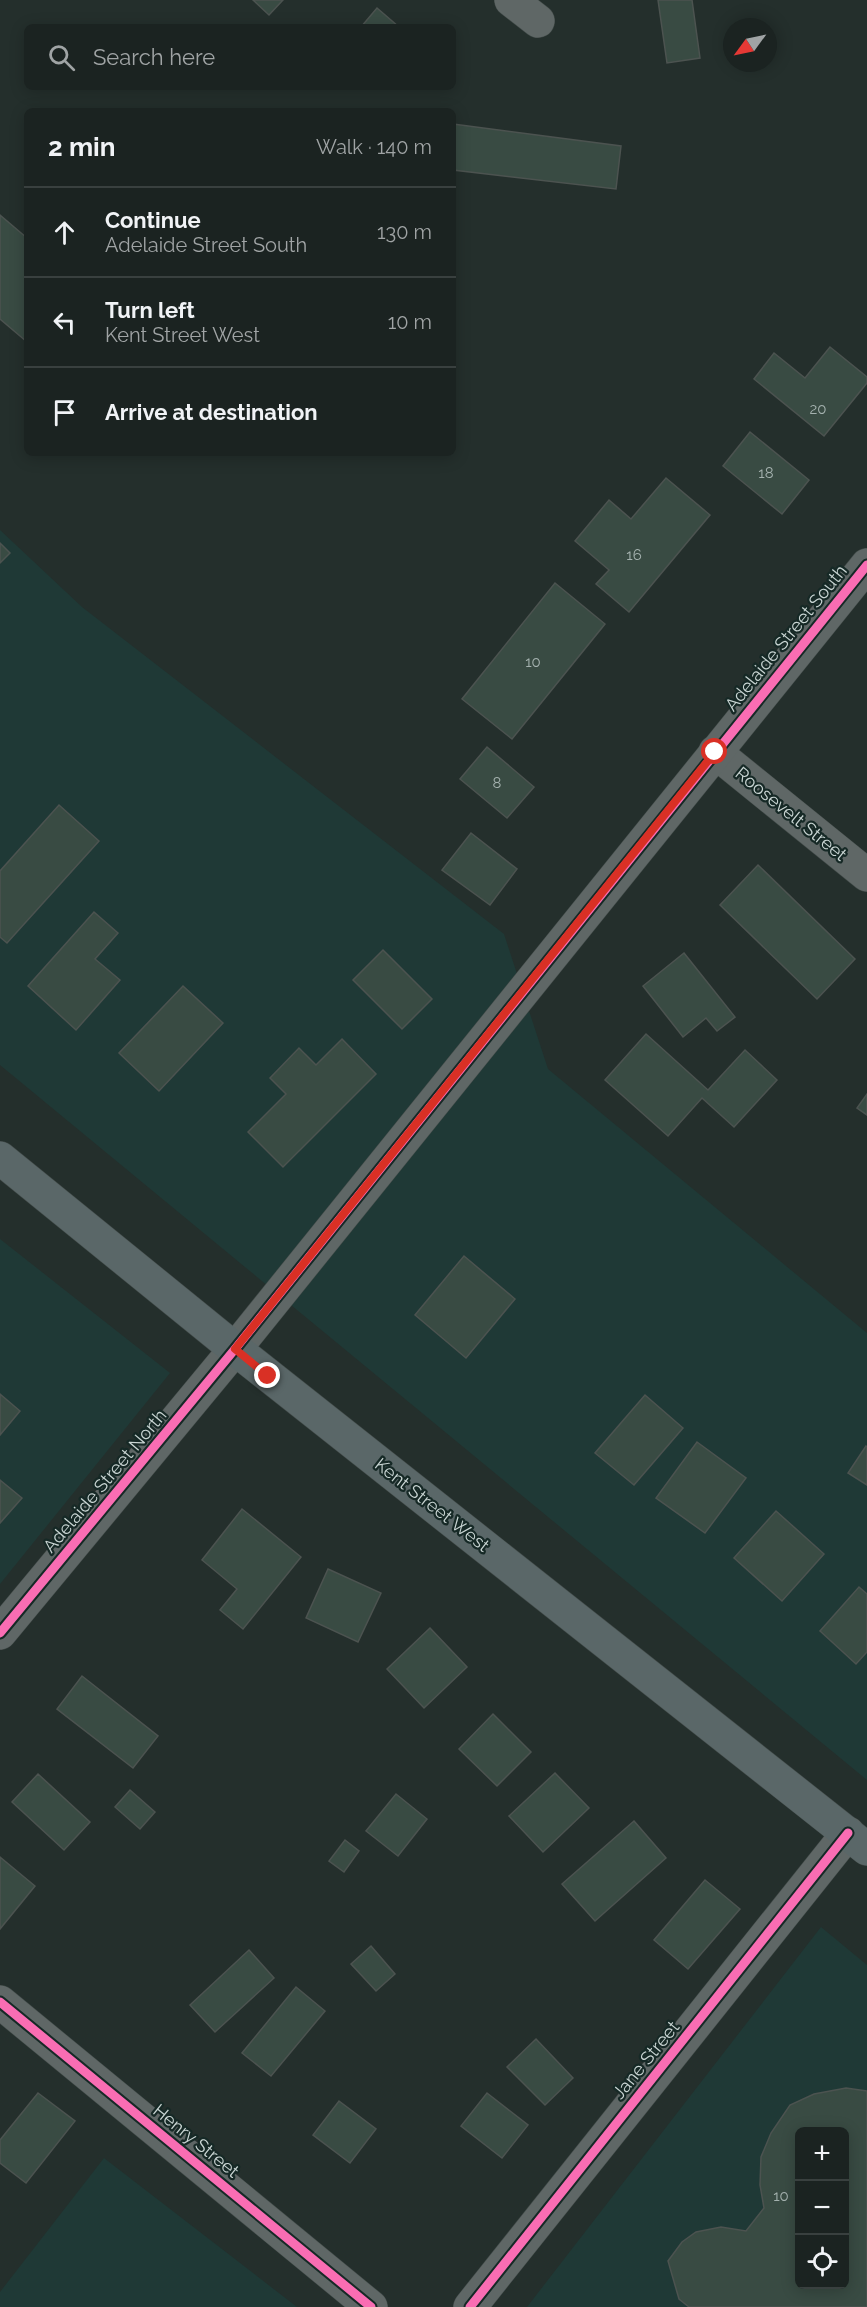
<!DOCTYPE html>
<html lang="en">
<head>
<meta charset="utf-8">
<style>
  :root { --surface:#1b2321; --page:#282f2e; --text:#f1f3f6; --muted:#a0a4a5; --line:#39403f }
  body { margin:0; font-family:Raleway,sans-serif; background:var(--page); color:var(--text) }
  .controls { position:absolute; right:18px; bottom:18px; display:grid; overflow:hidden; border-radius:9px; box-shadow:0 3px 15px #0003 }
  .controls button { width:54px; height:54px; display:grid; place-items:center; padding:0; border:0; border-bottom:2px solid var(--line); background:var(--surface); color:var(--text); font:30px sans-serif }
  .compass { position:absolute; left:723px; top:18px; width:54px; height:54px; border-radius:50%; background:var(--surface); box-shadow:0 3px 15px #0003; rotate:237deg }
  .stop { position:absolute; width:18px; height:18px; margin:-14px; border:4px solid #d93025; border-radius:50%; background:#fff }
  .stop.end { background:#d93025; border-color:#fff; box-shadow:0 2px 6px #0008 }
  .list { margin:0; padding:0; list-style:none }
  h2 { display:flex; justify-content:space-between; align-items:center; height:78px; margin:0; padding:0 24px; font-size:26px }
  h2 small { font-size:20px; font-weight:400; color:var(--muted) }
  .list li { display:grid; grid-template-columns:39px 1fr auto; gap:18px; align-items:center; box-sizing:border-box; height:90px; padding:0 24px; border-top:2px solid var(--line) }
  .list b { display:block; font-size:22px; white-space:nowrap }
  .list p { margin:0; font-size:20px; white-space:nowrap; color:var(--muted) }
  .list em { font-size:20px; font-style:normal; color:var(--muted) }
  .icon { flex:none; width:33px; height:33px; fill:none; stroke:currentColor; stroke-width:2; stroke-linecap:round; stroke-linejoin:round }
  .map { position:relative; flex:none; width:867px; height:2307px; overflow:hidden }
  .search { position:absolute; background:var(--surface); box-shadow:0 3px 15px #0003; left:24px; top:24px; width:432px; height:66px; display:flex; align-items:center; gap:15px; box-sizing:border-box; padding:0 21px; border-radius:9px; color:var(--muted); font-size:22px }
  .panel { position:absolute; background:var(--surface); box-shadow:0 3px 15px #0003; left:24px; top:108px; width:432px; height:348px; border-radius:9px }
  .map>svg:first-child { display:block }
</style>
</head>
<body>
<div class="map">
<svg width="867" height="2307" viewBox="0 0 867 2307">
  <rect width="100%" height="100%" fill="#242f2c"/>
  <!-- built -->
  <g fill="#1f3936" fill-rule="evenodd">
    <polygon points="0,530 82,607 504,934 548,1069 867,1333 867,1780 0,1065"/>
    <polygon points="0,1239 170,1373 0,1584"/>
    <path d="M 821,1927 L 867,1965 L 867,2307 L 527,2307 ZM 800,2132 L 844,2132 L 844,2284 L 800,2284 Z"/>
    <polygon points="104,2158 297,2307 0,2307 0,2292"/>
  </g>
  <!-- building -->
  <g fill="#394b43" stroke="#4c5350" stroke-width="1.5" fill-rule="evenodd">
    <polygon points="253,0 283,0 269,15"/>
    <polygon points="658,0 692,0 700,58 667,63"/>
    <polygon points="377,8 399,27 361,27"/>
    <polygon points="453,124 621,146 616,189 453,170"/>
    <polygon points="0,215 27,238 27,342 0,319"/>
    <polygon points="830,347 867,377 867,383 824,436 754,379 774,353 805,378"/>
    <polygon points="750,432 809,480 782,514 723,466"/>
    <polygon points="666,478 710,515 629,612 596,584 609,570 575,541 609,500 631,519"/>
    <polygon points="0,543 10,553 0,563"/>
    <polygon points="555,583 605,624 512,739 462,699"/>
    <polygon points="487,747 534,787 507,818 460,779"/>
    <polygon points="59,805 99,841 7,943 0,937 0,871"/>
    <polygon points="471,833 517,869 490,905 442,870"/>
    <polygon points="758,865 855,959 817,999 720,905"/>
    <polygon points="94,912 118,933 95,959 120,980 76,1030 28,986"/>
    <polygon points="383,950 432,999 402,1029 353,980"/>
    <polygon points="684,953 735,1017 717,1031 706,1018 683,1037 643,986"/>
    <polygon points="183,986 223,1023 159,1091 119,1053"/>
    <polygon points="646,1034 708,1090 745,1050 777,1080 734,1127 702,1098 668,1136 605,1080"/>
    <polygon points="342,1039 376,1074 283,1167 248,1132 286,1094 270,1078 299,1048 316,1065"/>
    <polygon points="867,1094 867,1115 857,1108"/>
    <polygon points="464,1256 515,1299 466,1358 415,1315"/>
    <polygon points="0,1394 20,1411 0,1435"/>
    <polygon points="645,1395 683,1428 634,1485 595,1453"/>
    <polygon points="697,1442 746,1478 705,1533 656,1498"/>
    <polygon points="866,1446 867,1447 867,1485 848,1473"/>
    <polygon points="0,1480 22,1498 0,1523"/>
    <polygon points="242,1509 301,1557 243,1629 220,1610 237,1589 202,1560"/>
    <polygon points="776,1511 824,1554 782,1601 734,1558"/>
    <polygon points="328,1569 381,1593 358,1642 306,1618"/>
    <polygon points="859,1587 867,1594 867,1652 856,1664 820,1631"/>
    <polygon points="430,1628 467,1667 424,1708 387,1669"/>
    <polygon points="82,1676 158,1736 133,1768 57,1709"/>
    <polygon points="493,1714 531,1752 497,1786 459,1749"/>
    <polygon points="555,1773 589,1808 543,1852 509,1816"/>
    <polygon points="38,1774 90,1822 64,1850 12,1802"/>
    <polygon points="130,1790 155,1812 140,1829 115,1807"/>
    <polygon points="396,1794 427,1819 398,1856 366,1831"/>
    <polygon points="634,1821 666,1858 595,1921 562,1884"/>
    <polygon points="345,1840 359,1851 344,1872 329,1861"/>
    <polygon points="0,1857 35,1886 0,1929"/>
    <polygon points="705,1880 740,1909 688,1969 654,1940"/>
    <polygon points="371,1946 395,1974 376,1991 351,1964"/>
    <polygon points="249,1950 274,1978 215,2032 190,2005"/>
    <polygon points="296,1987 325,2011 271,2076 242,2053"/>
    <polygon points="536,2039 573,2078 545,2105 507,2067"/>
    <path d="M 846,2088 L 867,2091 L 867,2307 L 689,2307 L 679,2299 L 668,2261 L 682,2242 L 696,2232 L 721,2227 L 746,2231 L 764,2208 L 760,2185 L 761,2157 L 771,2133 L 790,2105 L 814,2094 ZM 800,2132 L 844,2132 L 844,2284 L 800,2284 Z"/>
    <polygon points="38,2093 75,2121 26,2183 0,2163 0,2140"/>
    <polygon points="487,2093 528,2125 502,2158 461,2126"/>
    <polygon points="339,2101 376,2129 350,2163 313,2135"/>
  </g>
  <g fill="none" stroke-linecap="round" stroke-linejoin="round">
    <!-- minor casing -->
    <g stroke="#424b49" stroke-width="34">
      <g id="minor">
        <polyline points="511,0 538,21"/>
        <polyline points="715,752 867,875"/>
        <polyline points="0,1633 235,1349 867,565"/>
        <polyline points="0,2002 371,2307"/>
        <polyline points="470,2307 848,1833"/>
      </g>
    </g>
    <!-- major casing -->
    <g stroke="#424b49" stroke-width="34">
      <polyline id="major" points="0,1158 235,1349 867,1849"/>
    </g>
    <!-- minor -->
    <use href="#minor" stroke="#5f6766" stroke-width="33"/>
    <!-- major -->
    <use href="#major" stroke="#5a6768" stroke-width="33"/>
    <!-- cycleway casing -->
    <g stroke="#162926" stroke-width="13">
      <g id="cycleway">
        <polyline points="0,1633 235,1349 867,565"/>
        <polyline points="0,2002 371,2307"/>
        <polyline points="470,2307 848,1833"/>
      </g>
    </g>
    <!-- cycleway -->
    <use href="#cycleway" stroke="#f96db3" stroke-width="9"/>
  </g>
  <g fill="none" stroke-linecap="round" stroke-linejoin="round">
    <!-- route -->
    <polyline stroke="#d93025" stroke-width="8" points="268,1376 235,1349 715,752"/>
  </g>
  <g text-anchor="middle" stroke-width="4.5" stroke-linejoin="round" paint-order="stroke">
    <!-- number labels -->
    <g font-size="15" fill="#a5b2af">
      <text x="818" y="414">20</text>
      <text x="766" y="478">18</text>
      <text x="634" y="560">16</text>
      <text x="533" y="667">10</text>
      <text x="497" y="788">8</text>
      <text x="781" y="2201">10</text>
    </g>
    <!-- street labels -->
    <g font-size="18" fill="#c9d5d3" stroke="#162926">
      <text transform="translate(786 638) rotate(-51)" y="6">Adelaide Street South</text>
      <text transform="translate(791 814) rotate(39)" y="6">Roosevelt Street</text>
      <text transform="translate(105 1481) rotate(-50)" y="6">Adelaide Street North</text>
      <text transform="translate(432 1505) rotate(38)" y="6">Kent Street West</text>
      <text transform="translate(646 2060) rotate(-51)" y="6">Jane Street</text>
      <text transform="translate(196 2141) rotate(39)" y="6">Henry Street</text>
    </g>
  </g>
</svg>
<div class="controls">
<button>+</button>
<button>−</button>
<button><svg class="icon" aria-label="locate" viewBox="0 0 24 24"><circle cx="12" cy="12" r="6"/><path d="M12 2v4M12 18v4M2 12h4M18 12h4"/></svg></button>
</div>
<svg class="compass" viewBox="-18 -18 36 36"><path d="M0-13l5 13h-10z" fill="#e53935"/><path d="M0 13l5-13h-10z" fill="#a0a4a5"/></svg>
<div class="stop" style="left:715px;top:752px"></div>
<div class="stop end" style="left:268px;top:1376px"></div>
<div class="search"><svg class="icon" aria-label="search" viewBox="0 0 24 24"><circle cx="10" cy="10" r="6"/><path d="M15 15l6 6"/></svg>Search here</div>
<section class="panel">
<h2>2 min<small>Walk · 140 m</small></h2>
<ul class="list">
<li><svg class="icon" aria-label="ahead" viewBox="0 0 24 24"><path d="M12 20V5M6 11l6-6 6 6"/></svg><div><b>Continue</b><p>Adelaide Street South</p></div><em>130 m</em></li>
<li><svg class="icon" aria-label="left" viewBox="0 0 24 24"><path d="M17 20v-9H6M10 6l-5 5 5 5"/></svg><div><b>Turn left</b><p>Kent Street West</p></div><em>10 m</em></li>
<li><svg class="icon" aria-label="arrive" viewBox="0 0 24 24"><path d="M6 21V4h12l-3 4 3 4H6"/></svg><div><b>Arrive at destination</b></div></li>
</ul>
</section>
</div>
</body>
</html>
